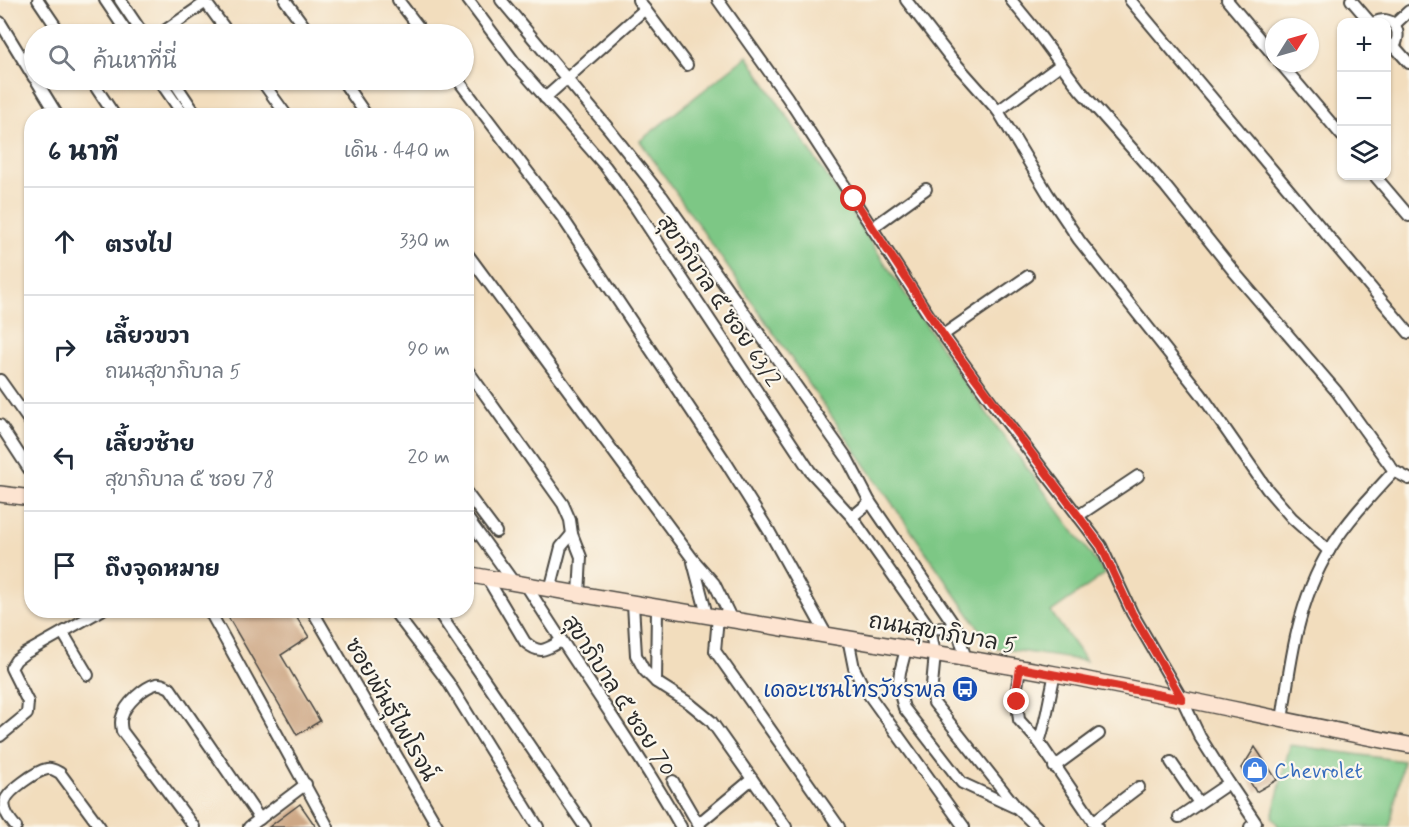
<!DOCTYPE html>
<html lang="th">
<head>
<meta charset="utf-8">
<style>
  :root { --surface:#fff; --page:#f6f6f7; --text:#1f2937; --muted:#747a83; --line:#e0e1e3 }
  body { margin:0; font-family:Mynerve,"Playpen Sans Thai",sans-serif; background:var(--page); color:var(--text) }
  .controls { position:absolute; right:18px; top:18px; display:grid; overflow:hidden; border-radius:12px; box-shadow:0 2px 4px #0004 }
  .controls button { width:54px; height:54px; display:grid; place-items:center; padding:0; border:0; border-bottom:2px solid var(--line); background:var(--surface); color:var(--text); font:30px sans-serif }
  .compass { position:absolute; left:1265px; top:18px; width:54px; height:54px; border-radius:50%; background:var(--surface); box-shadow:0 2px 4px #0004; rotate:53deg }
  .stop { position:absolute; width:18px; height:18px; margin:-14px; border:4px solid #d93025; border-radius:50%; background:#fff }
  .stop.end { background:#d93025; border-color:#fff; box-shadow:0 2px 6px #0008 }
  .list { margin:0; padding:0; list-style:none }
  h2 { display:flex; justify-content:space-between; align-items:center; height:78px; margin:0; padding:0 24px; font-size:26px }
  h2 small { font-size:20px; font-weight:400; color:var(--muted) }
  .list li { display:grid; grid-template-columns:39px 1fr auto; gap:18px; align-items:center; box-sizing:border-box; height:108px; padding:0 24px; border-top:2px solid var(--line) }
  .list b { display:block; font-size:22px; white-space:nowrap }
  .list p { margin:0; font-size:20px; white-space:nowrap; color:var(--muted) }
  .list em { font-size:20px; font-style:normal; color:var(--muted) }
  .icon { flex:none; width:33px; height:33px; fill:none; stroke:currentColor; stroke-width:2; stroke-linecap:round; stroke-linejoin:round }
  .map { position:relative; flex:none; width:1409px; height:827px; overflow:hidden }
  .search { position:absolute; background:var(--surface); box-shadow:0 2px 4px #0004; left:24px; top:24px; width:450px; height:66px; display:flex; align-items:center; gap:15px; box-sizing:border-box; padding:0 21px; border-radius:33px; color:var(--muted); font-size:22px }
  .panel { position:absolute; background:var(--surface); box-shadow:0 2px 4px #0004; left:24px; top:108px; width:450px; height:510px; border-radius:24px }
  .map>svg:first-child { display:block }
</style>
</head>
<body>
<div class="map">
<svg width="1409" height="827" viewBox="0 0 1409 827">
  <rect width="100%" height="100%" fill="#fbf7ec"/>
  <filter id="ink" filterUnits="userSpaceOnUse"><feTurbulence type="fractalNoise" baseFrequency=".0167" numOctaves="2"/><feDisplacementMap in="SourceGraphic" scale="12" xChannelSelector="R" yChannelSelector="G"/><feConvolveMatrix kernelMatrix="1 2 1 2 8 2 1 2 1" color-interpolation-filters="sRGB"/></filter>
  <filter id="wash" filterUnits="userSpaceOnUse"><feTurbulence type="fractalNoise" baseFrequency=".008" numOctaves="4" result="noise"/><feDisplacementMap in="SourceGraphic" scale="24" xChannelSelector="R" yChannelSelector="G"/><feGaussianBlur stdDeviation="1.35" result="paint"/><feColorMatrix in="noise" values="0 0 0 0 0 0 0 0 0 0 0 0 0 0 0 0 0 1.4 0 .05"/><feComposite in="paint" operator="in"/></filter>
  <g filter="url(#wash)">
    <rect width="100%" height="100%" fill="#f2ddbd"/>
    <!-- green -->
    <g fill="#7dc785" stroke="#547958" stroke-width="1.5">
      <polygon points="747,56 964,382 1105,574 1051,612 1086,661 992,647 640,141"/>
      <polygon points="1290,745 1403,761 1390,827 1279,827 1272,817"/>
    </g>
    <g id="blocks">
      <!-- building -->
      <g fill="#cea886">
        <polygon points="224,610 292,610 309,637 281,655 320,721 297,735"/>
        <polygon points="1255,747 1277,780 1256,792 1242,768"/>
        <polygon points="300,804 316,827 269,827"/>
      </g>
    </g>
  </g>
  <g filter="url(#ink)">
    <use href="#blocks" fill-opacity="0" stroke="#494641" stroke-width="1.5"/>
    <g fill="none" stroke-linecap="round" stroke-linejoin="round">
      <!-- street casing -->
      <g stroke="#494641" stroke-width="14">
        <g id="street">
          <polyline points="38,0 61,34"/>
          <polyline points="105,0 128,34"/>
          <polyline points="120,0 143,34"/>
          <polyline points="204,0 229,34"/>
          <polyline points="285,0 310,34"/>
          <polyline points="398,0 424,34"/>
          <polyline points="468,0 516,64 605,166 635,207 810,471 852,517 930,628 935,654 932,685 934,703 1017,808 1037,827"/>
          <polyline points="501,0 608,128 662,196 847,458 870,502 957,629 966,659"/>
          <polyline points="638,0 687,65"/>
          <polyline points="718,0 787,97 928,314 993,404 1101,546 1132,613 1182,699 1200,737 1229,783 1179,817"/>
          <polyline points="906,0 950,57 998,111 1048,194 1079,240 1201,394 1267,489 1292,518 1329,551"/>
          <path d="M 1011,0 L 1034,28 L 1080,90 L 1166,187 L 1235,273 L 1337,392 L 1394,471 C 1371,496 1348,520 1330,549 C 1298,600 1290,662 1282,721"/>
          <polyline points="1130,0 1409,333"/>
          <polyline points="1227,0 1274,56"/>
          <polyline points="1351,0 1370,22"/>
          <polyline points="0,22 34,78"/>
          <path d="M 1375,22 C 1390,15 1402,27 1396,43 L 1386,48"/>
          <polyline points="1395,24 1409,11"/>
          <polyline points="160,34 206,2"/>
          <polyline points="1393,45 1409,63"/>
          <polyline points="1280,63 1342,136"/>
          <polyline points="36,80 58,116"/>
          <polyline points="91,80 115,116"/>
          <polyline points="159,80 184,116"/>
          <polyline points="173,80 197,116"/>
          <polyline points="261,80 287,116"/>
          <polyline points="342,80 367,116"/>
          <polyline points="458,80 562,217 727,464 769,531 826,634"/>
          <polyline points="545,98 645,9"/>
          <polyline points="998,111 1060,65"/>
          <polyline points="1375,176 1409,216"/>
          <polyline points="872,228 926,189"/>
          <polyline points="466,252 692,558 714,583 732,620"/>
          <polyline points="943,335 1028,276"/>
          <polyline points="466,368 563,504 570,520 572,534 581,557 579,595"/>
          <polyline points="0,380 32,425"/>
          <polyline points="0,425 32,474"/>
          <polyline points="1394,471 1409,479"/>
          <polyline points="466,492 496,532"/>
          <polyline points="466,516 515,584"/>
          <polyline points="1078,516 1138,476"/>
          <polyline points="852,517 870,502"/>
          <polyline points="693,562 707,615"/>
          <path d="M 487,578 L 525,642 C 540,655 545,650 561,641"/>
          <path d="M 526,585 C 577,667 634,744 681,827"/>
          <polyline points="550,590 561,547 572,534"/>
          <polyline points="633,604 636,655 644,670 656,682 689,703 711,721 786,827"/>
          <polyline points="209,610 328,827"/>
          <polyline points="312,610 438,827"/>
          <polyline points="393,610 448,682 538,827"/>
          <polyline points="437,610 585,827"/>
          <polyline points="718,617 715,651 839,827"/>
          <polyline points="930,628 957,629"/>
          <polyline points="63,633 88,675"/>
          <polyline points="848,638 854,668 864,688 964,827"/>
          <polyline points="906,649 900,672 898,687 904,708 962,783 1014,807"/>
          <polyline points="1020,668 1016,693 1019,720 1039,742 1097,827"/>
          <polyline points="656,682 657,608"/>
          <polyline points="0,736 27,714 28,702 11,668 16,660 24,654 102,610"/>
          <path d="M 1039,742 C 1047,720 1049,697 1055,674"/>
          <polyline points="1171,762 1199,803"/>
          <polyline points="1054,767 1099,734"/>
          <polyline points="673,781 698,824"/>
          <polyline points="1229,783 1256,823 1250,827"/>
          <polyline points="1093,822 1139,787"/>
          <path d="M 16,827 C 10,820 2,810 5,801 C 8,791 36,771 47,769 C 52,768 56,771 60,773 L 100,827"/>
          <path d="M 194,827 L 122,731 C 121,726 120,721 122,717 C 125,704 144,687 156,684 C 162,683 165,686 170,688 L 260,819"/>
          <polyline points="249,827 306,784"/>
          <polyline points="700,827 698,824 752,779"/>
        </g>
      </g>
      <!-- secondary casing -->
      <g stroke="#494641" stroke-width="18">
        <g id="secondary">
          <polyline points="0,494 32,498"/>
          <path d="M 466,574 C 662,610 859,639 1055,674 C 1174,695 1291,723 1409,745"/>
        </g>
      </g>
      <!-- street -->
      <use href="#street" stroke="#fff" stroke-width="10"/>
      <!-- secondary -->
      <use href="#secondary" stroke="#fde4d1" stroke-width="15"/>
    </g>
  </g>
  <g fill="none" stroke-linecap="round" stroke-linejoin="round" filter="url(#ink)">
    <!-- route -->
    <polyline stroke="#d93025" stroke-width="8" points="854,199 943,335 1101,546 1132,613 1182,699 1020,668 1016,693 1017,702"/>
  </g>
  <!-- icons -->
  <defs>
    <g id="bus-disc" transform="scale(1.35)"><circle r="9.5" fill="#1a4fb4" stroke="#fbf7ec"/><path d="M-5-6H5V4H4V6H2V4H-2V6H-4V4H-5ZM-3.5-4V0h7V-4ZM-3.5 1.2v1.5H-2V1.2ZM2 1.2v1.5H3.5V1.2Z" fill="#fff"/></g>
    <g id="shop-disc" transform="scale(1.35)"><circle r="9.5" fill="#3f7fe0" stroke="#fbf7ec"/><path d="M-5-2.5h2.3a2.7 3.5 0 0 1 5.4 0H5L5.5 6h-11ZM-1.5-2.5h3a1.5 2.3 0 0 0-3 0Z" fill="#fff"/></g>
  </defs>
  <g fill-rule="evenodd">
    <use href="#bus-disc" x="965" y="689"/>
    <use href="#shop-disc" x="1255" y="770"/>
  </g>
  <g text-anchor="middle" stroke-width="4.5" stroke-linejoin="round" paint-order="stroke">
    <!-- street labels -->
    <g font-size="22" fill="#2b2b2b" stroke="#fbf7ec">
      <text transform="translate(720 300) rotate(56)" y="8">สุขาภิบาล ๕ ซอย 63/2</text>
      <text transform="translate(943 632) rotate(10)" y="8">ถนนสุขาภิบาล 5</text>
      <text transform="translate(620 695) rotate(57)" y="8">สุขาภิบาล ๕ ซอย 70</text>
      <text transform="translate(392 709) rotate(60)" y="8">ซอยพันธ์ุไพโรจน์</text>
    </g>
    <!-- transit labels -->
    <g font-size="22" fill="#164399" stroke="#fbf7ec" text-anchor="end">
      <text x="946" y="697">เดอะเซนโทรวัชรพล</text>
    </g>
    <!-- shop labels -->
    <g font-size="22" fill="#366cbe" stroke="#fbf7ec" text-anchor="start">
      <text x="1274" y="778">Chevrolet</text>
    </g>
  </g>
</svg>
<div class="controls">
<button>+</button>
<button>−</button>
<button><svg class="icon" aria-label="layers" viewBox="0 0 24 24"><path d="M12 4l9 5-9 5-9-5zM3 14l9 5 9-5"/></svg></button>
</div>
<svg class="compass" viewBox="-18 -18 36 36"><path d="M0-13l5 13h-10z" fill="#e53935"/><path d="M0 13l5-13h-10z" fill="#747a83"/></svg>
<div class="stop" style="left:854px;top:199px"></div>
<div class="stop end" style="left:1017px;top:702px"></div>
<div class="search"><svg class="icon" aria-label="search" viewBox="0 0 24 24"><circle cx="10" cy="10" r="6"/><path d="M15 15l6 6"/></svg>ค้นหาที่นี่</div>
<section class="panel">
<h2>6 นาที<small>เดิน · 440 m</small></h2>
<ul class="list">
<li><svg class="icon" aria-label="ahead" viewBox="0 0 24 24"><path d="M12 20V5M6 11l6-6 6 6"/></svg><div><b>ตรงไป</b></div><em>330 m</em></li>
<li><svg class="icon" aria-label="right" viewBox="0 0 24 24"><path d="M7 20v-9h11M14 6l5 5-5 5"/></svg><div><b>เลี้ยวขวา</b><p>ถนนสุขาภิบาล 5</p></div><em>90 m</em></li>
<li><svg class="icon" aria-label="left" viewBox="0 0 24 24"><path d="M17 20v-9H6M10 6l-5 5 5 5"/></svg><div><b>เลี้ยวซ้าย</b><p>สุขาภิบาล ๕ ซอย 78</p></div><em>20 m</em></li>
<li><svg class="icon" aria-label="arrive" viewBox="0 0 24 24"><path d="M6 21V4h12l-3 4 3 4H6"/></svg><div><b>ถึงจุดหมาย</b></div></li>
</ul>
</section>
</div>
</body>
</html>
